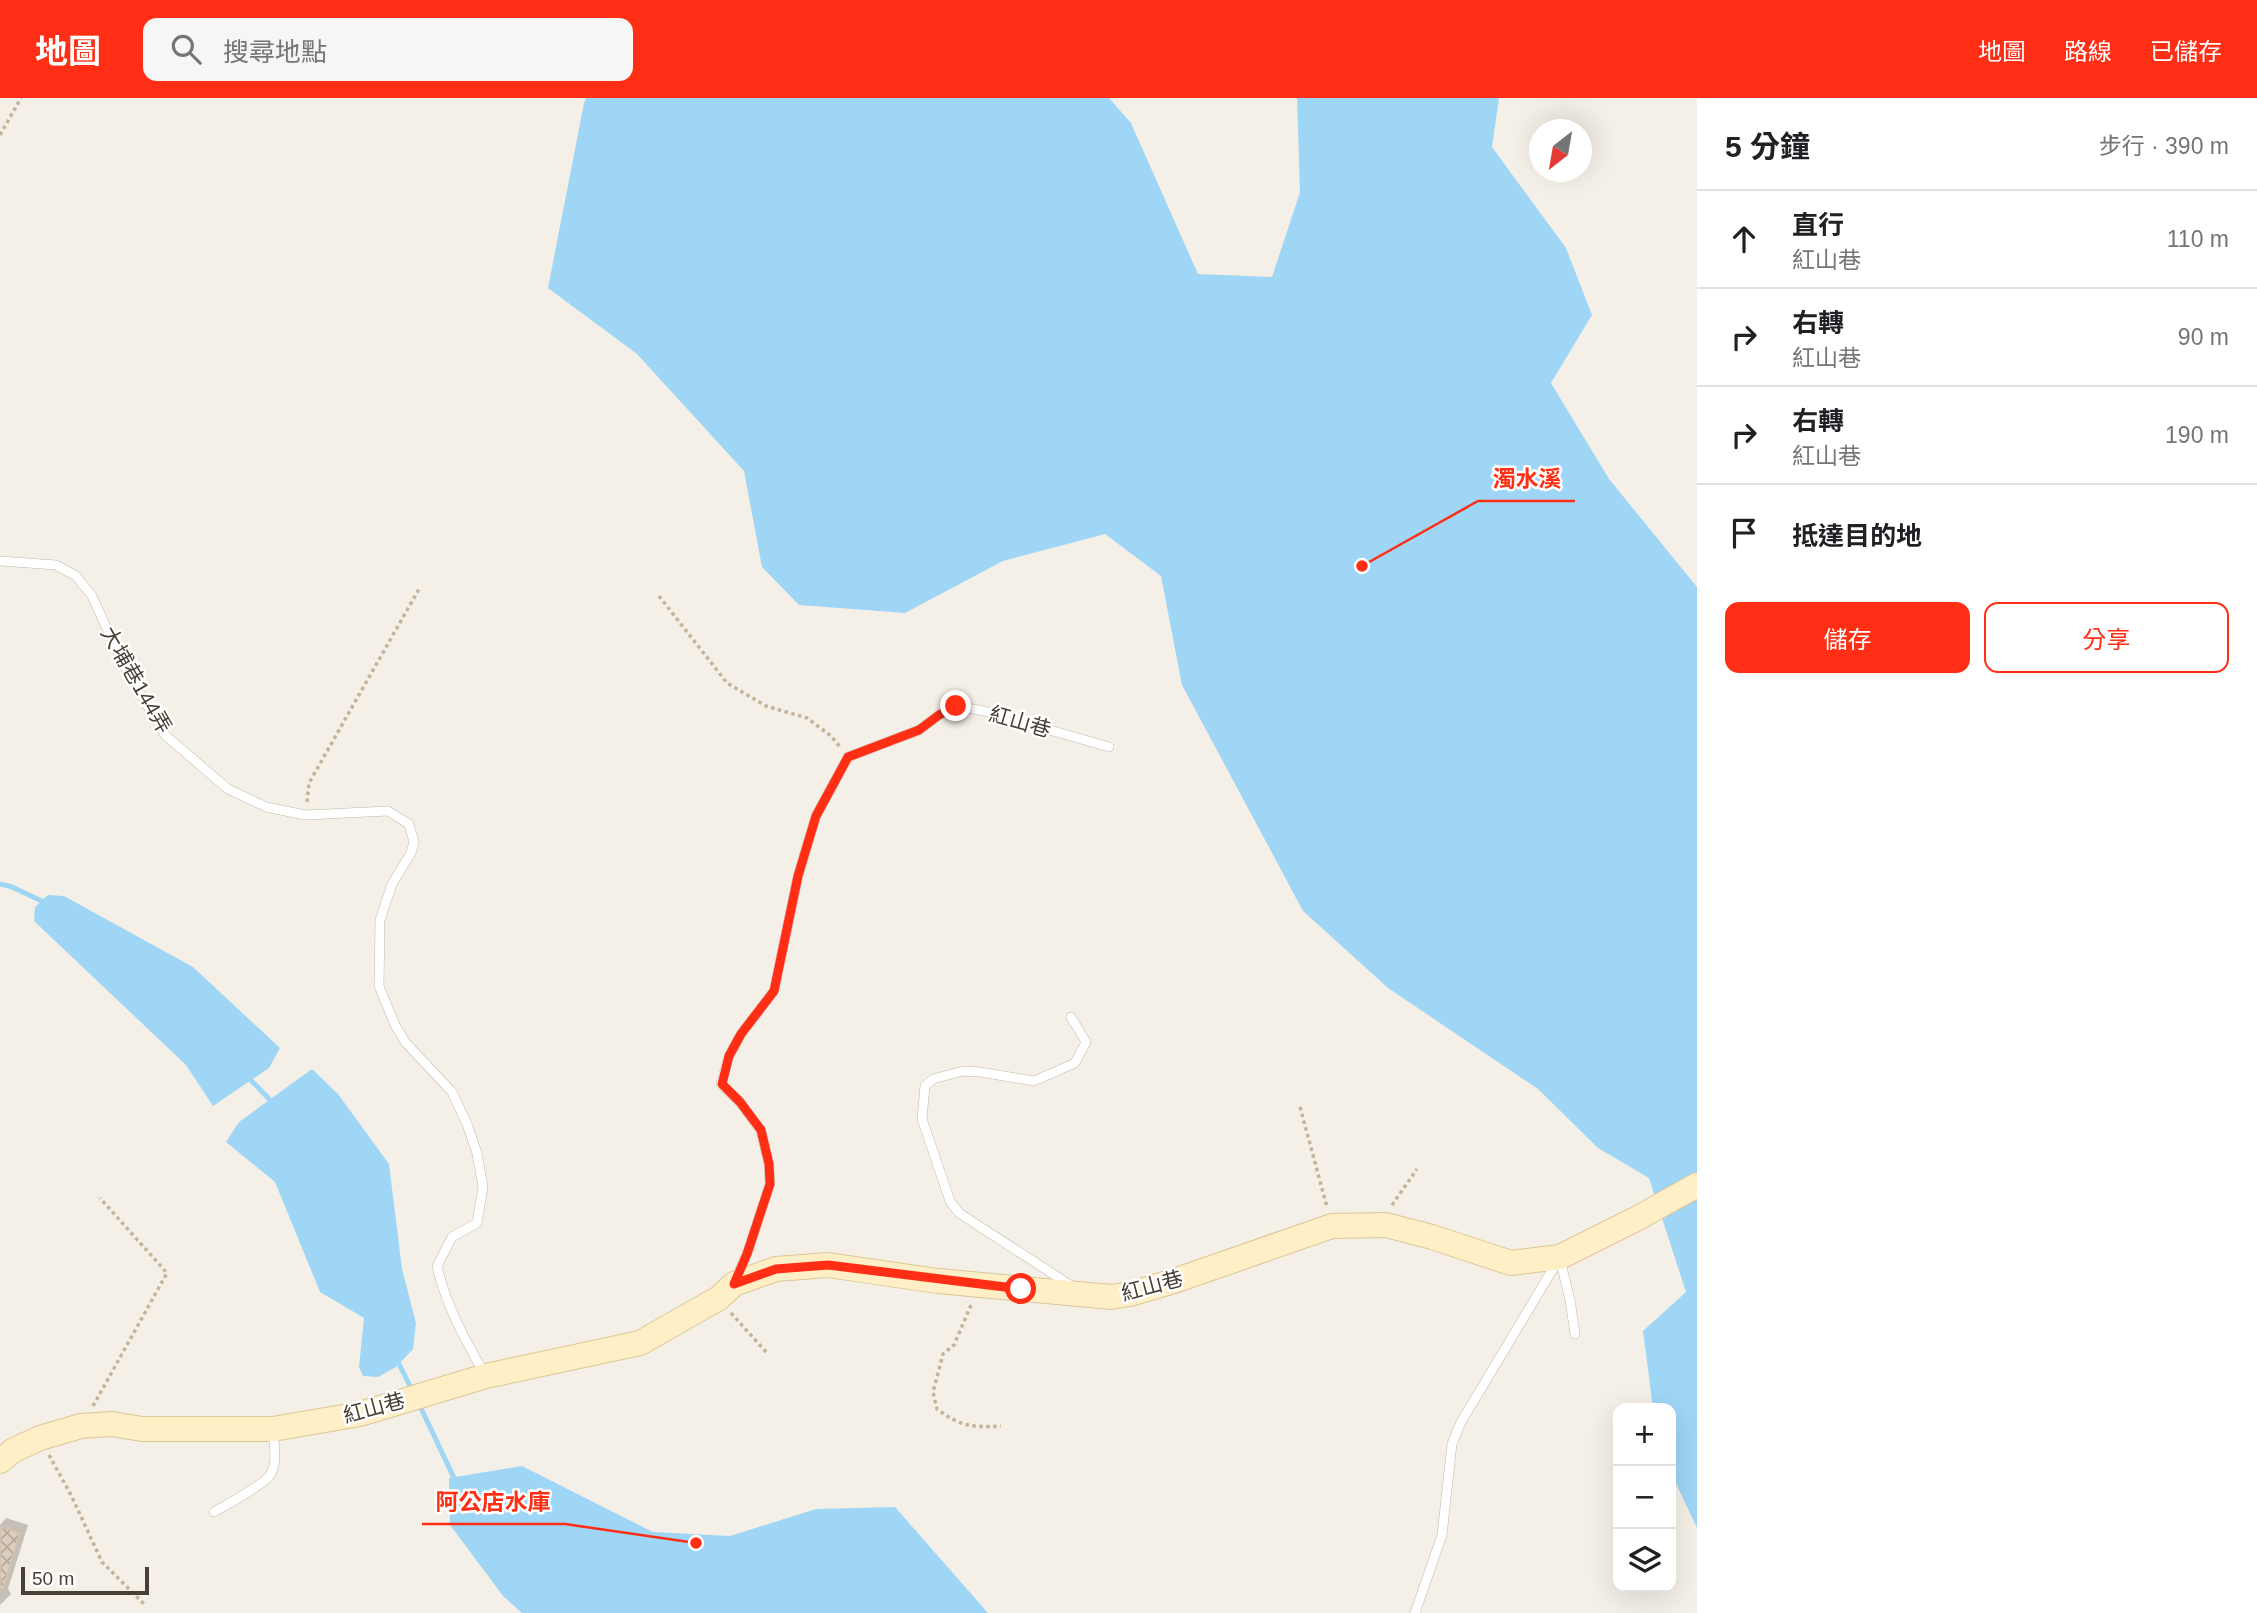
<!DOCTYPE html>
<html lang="zh-TW">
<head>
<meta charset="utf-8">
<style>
  :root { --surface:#fff; --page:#f6f6f6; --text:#202124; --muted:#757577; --line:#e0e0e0; --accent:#ff2e14 }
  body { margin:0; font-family:Helvetica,"Noto Sans TC",sans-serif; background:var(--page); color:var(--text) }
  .controls { position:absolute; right:21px; bottom:21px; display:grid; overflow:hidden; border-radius:14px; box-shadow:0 7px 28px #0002 }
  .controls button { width:63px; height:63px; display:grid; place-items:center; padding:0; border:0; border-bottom:2px solid var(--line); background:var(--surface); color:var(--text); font:35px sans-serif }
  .compass { position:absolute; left:1529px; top:21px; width:63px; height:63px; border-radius:50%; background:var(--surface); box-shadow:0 7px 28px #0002; rotate:211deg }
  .scale { position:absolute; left:21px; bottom:18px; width:128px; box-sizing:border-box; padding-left:7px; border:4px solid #494035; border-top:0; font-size:19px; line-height:24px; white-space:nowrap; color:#494035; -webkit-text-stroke:5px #fff; paint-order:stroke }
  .stop { position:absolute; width:21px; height:21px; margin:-16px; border:5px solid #ff2e14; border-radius:50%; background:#fff }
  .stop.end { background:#ff2e14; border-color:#fff; box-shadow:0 2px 7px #0008 }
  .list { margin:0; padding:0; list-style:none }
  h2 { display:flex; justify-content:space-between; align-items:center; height:91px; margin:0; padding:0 28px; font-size:30px }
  h2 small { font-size:23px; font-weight:400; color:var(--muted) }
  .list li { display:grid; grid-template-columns:46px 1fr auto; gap:21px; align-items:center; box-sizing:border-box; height:98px; padding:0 28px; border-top:2px solid var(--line) }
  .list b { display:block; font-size:26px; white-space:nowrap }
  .list p { margin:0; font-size:23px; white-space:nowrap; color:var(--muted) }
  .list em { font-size:23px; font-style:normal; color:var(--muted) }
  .actions { display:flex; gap:14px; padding:21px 28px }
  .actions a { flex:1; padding:16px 0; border:2px solid var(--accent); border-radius:14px; text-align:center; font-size:24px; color:var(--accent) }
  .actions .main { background:var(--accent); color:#fff }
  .icon { flex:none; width:38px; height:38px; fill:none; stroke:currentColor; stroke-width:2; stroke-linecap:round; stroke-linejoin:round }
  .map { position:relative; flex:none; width:1697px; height:1515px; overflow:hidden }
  header { display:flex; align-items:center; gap:42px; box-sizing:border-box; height:98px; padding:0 35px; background:var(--accent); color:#fff }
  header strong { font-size:33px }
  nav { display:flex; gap:38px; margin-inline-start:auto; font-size:24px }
  .search { width:490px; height:63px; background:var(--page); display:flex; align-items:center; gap:18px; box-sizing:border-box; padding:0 24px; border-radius:14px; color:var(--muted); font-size:26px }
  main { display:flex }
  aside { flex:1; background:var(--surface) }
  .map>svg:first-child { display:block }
  .water { fill:#9fd6f6 }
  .shadow { fill:#0003 }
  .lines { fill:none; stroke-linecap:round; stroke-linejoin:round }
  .stream { stroke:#9fd6f6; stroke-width:5 }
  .building { fill:url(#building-cross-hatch); stroke:#d3c3ae; stroke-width:2 }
  .lane-casing { stroke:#c1b8a9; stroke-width:10 }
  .secondary-casing { stroke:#dcc695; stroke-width:26 }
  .path { stroke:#c4b399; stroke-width:3.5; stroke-dasharray:3.5 3.5; stroke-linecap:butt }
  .lane { stroke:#fff; stroke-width:9 }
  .secondary { stroke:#ffefc7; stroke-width:24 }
  .route { stroke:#ff2e14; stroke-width:9 }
  .labels { text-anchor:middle; stroke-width:5; stroke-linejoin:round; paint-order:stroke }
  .street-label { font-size:21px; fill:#494035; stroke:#fff }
  .leader { fill:none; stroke:#ff2e14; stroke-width:2.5 }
  .callout-dot { fill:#ff2e14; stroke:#fff; stroke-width:2.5 }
  .callout-label { font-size:23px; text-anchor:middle; font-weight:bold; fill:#ff2e14; stroke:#fff; stroke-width:5; stroke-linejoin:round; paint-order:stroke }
</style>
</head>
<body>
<header>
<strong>地圖</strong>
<div class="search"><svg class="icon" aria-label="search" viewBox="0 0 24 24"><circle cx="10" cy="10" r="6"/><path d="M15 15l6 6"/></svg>搜尋地點</div>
<nav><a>地圖</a><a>路線</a><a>已儲存</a></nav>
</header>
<main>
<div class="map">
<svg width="1697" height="1515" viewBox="0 0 1697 1515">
  <defs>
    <pattern id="building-cross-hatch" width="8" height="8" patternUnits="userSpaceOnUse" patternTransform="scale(1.75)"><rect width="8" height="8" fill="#dbcebf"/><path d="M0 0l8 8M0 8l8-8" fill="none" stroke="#b4a99c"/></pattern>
  </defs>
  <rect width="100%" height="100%" fill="#f5f0e7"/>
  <path class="water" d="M586,0H1109L1131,25L1198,176L1272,179L1300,94L1297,0H1499L1492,49L1566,150L1592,217L1551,285L1609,381L1697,489V1430L1671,1375V1310H1653L1643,1233L1686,1194L1649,1080L1598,1050L1538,991L1388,890L1303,813L1182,587L1161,478L1105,436L1003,463L905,515L799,507L762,469L744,373L637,256L548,190L584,5Z
    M48,797L64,798L193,869L280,950L269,970L213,1008L186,967L34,823L35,809Z
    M312,971L338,996L389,1066L402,1171L416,1225L413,1251L396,1269L378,1279L363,1278L359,1269L364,1220L320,1194L275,1084L226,1044L239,1024Z
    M522,1368L653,1434L730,1438L816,1411L895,1409L988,1515H522L503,1498L450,1427L449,1380Z"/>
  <path class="shadow" d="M6,1420L28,1427L8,1491L11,1496L0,1507V1427Z"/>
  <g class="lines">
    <path class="stream" d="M0,786L12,789L48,806
      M246,977L273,1005
      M396,1260L412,1292
      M418,1304L456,1384"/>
  </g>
  <path class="building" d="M0,1429L20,1435L3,1491H0Z"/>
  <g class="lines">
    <defs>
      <path id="lane" d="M0,463L56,467L76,478L92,498L124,568L165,637L228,691L266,709L305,717L388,713L409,726L414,744L411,755L392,786L380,822L379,888L395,927L406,945L452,994L467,1026L477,1055L483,1089L477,1125L452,1139L437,1168C446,1208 465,1241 485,1277
        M1560,1161L1570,1202L1575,1236
        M735,1182L747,1156L770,1086L769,1066L761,1033L740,1004L721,986L729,958L741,936L774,893L798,778L816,718L848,659L919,632L939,617L956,608L984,613L1109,649
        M1070,1187L959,1115L950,1103L922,1021L925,988L933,981L963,973L980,974L1034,983L1075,965L1086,944L1071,919
        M214,1414C226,1407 265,1386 270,1377C278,1365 274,1347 273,1333
        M1415,1515L1442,1437L1452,1346L1461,1324L1557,1164"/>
      <path id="secondary" d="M0,1363L14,1352L40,1340L81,1328L112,1326L142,1331H273L360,1316L486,1278L640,1245L719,1200L734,1186L776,1171L828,1167L938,1183L1111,1199L1130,1196L1174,1183L1332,1128L1386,1127L1432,1139L1511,1165L1560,1159L1636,1121L1697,1087"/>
    </defs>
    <use href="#lane" class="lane-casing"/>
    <use href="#secondary" class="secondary-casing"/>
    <path class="path" d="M0,37L21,0
      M659,498L727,585L766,608L807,620L831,638L840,649
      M307,704L309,685L419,491
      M1300,1009L1327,1109
      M1392,1107L1417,1071
      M971,1207L954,1247L943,1256L933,1294L937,1311C960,1328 972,1330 1001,1328
      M731,1215L767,1255
      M93,1308L167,1175L100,1100
      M49,1357L71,1397L102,1464L145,1507"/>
    <use href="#lane" class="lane"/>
    <use href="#secondary" class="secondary"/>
  </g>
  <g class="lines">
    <path class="route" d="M956,608L939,617L919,632L848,659L816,718L798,778L774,893L741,936L729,958L722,986L740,1004L761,1032L769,1066L770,1086L747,1156L734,1186L776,1171L828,1167L1021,1191"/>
  </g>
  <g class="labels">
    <g class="street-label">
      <text transform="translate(136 582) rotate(60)" y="7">大埔巷144弄</text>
      <text transform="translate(1020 624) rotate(16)" y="7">紅山巷</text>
      <text transform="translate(1152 1188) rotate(-15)" y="7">紅山巷</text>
      <text transform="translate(374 1310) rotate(-15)" y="7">紅山巷</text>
    </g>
  </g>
  <path class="leader" d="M1362 468L1478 403H1575M696 1445L565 1426H422"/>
  <g class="callout-dot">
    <circle cx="1362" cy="468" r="7"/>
    <circle cx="696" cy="1445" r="7"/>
  </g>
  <g class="callout-label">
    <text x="1527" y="389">濁水溪</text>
    <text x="493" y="1412">阿公店水庫</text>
  </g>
</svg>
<div class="controls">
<button>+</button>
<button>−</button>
<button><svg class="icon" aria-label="layers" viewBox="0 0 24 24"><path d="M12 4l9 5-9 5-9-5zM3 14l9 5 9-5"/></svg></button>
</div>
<svg class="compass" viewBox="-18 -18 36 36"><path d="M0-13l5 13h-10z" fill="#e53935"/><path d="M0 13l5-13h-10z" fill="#757577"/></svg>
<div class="scale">50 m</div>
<div class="stop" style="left:1021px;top:1191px"></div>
<div class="stop end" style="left:956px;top:608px"></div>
</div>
<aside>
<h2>5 分鐘<small>步行 · 390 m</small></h2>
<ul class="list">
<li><svg class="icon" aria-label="ahead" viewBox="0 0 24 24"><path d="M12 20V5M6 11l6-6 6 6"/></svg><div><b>直行</b><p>紅山巷</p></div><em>110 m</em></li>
<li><svg class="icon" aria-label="right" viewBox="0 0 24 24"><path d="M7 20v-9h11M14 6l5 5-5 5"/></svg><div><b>右轉</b><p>紅山巷</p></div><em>90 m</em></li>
<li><svg class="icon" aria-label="right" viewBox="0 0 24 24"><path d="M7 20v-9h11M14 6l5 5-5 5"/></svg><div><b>右轉</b><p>紅山巷</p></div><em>190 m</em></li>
<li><svg class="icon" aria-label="arrive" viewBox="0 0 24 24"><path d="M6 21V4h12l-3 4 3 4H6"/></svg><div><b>抵達目的地</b></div></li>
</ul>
<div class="actions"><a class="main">儲存</a><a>分享</a></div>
</aside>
</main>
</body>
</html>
